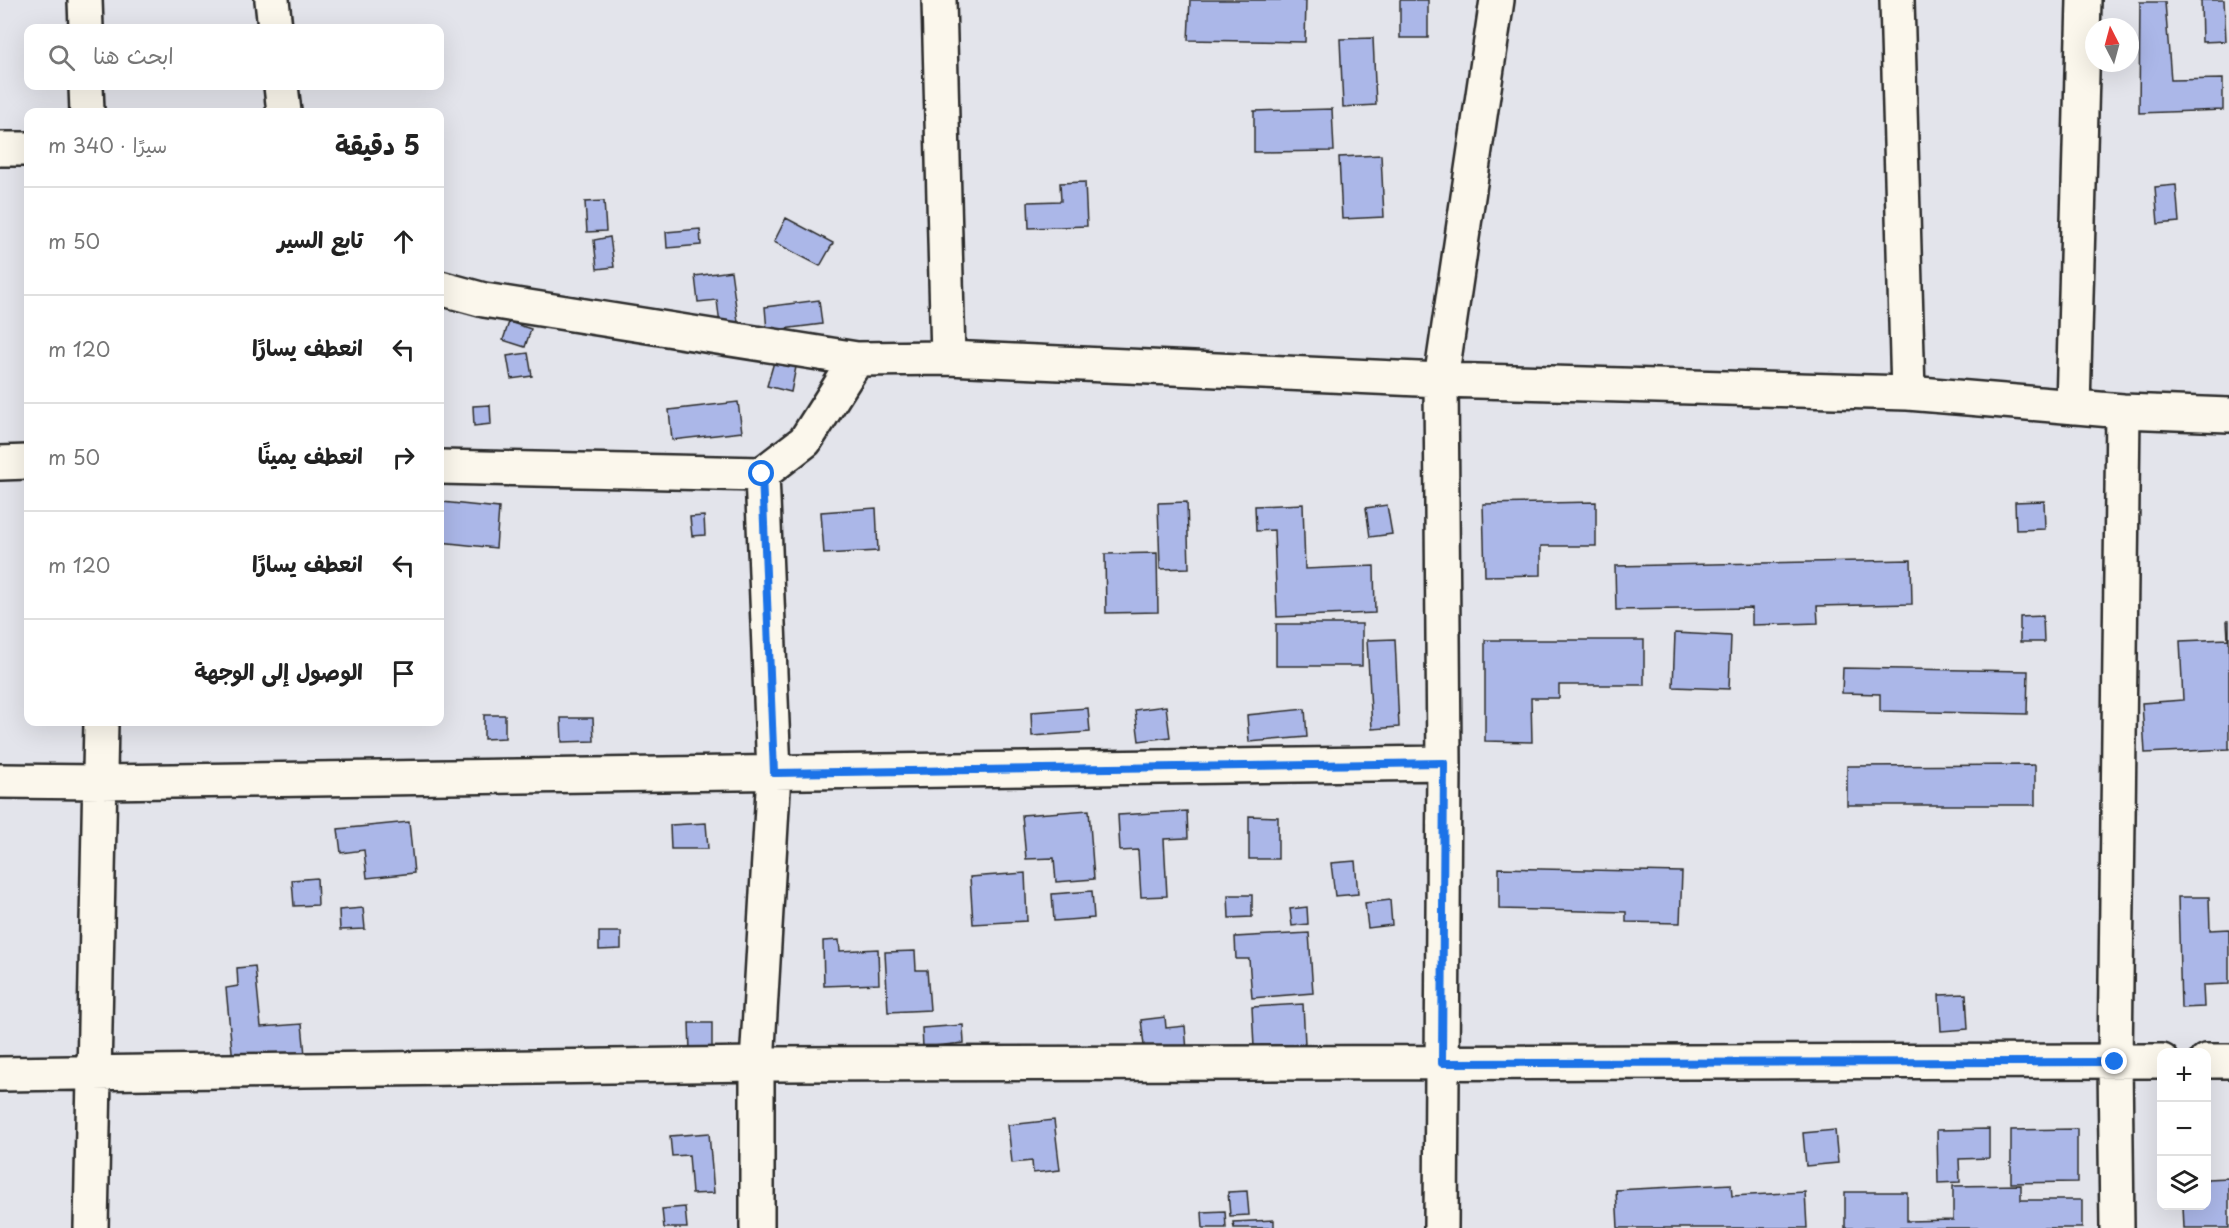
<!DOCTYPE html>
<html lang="ar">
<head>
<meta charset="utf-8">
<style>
  :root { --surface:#fff; --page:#f2f2f2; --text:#222; --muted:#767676; --line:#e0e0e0 }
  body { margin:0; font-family:"Playpen Sans","Playpen Sans Arabic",sans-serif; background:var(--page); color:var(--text); direction:rtl }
  .controls { position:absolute; right:18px; bottom:18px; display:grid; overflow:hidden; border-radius:12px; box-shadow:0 6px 24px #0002 }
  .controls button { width:54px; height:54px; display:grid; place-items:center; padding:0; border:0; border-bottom:2px solid var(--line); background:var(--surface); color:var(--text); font:30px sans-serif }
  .compass { position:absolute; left:2085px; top:18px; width:54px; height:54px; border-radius:50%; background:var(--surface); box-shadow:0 6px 24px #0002; rotate:354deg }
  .stop { position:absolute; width:18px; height:18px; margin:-14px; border:4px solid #1a73e8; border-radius:50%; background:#fff }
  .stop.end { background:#1a73e8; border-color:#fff; box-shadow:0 2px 6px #0008 }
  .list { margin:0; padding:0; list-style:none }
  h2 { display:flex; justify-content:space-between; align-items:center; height:78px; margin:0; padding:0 24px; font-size:26px }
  h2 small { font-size:20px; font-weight:400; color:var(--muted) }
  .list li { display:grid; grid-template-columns:39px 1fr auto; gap:18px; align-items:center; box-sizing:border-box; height:108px; padding:0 24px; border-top:2px solid var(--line) }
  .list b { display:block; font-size:22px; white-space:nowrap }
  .list em { font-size:20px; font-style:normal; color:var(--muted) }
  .icon { flex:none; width:33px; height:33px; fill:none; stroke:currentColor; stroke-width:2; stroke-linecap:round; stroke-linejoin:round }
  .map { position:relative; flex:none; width:2229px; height:1228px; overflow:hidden; direction:ltr }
  .search { position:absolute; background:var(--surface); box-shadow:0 6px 24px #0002; left:24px; top:24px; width:420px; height:66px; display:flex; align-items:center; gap:15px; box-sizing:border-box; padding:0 21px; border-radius:12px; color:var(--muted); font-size:22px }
  .panel { position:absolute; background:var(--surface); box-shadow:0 6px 24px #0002; left:24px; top:108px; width:420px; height:618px; border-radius:12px; direction:rtl }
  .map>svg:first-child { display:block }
  .building { fill:#abb7e8; stroke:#2b2b2b; stroke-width:1.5 }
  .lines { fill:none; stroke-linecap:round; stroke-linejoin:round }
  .street-casing { stroke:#2b2b2b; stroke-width:38 }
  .street { stroke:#fbf7ec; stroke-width:33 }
  .route { stroke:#1a73e8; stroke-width:8 }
</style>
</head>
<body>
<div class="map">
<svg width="2229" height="1228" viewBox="0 0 2229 1228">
  <rect width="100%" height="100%" fill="#e3e4eb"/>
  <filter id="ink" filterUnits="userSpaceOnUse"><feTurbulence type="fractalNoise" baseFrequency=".0167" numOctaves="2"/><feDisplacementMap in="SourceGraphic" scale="12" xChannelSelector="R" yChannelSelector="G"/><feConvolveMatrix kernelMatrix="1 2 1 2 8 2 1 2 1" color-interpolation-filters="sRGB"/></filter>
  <g filter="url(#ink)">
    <path class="building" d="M1190,0H1306L1305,42L1188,40Z
      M1400,0H1428V38H1400Z
      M2201,0H2224L2226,41L2202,42Z
      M2140,2H2165L2171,80L2223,79V110L2139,113Z
      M1373,38L1376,105L1343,107L1340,39Z
      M1332,109L1334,151L1254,152V111Z
      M1381,155L1384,217L1342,219L1339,157Z
      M1085,182L1087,226L1029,228L1028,202L1061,201L1060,183Z
      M2176,185L2179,222L2158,224L2155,187Z
      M604,201L606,231L587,232L585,202Z
      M786,218L833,243L820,266L774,242Z
      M700,229L701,245L667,248L666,232Z
      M610,237L614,267L597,269L594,240Z
      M731,271L738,322L720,325L717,300L698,302L695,276Z
      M819,300L822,324L767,331L765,307Z
      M509,322L531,329L525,347L503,340Z
      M528,353L532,376L511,379L507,356Z
      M774,362L796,367L791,392L767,386Z
      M738,402L742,432L672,440L669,410Z
      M490,405L491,424L474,426L473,406Z
      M2044,501L2045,529L2016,530L2015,502Z
      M442,502L499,508L496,548L440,542Z
      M1187,502L1189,568L1160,569L1158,503Z
      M1596,502V546H1541V575L1485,576L1483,504Z
      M1303,504L1305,569L1374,566L1375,613L1277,617L1274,530L1256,531L1255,506Z
      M1387,505L1392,534L1370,537L1366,508Z
      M876,508L878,551L824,554L821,512Z
      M704,516L705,535L692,536L690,517Z
      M1157,553L1158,612L1106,613L1105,554Z
      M1911,560L1912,604L1817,606L1818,623L1752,625V608L1616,610L1615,566Z
      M2043,616L2044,642H2020V617Z
      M2227,621H2229V749L2145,753L2142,703L2183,700L2180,641L2228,639Z
      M1276,624H1362V666H1276Z
      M1675,633L1731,636L1729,689L1673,687Z
      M1395,639L1399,727L1372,729L1367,640Z
      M1485,640H1644V685H1559V698H1531L1532,742L1485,741Z
      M1843,668L2028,671L2027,714L1880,711V694L1842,693Z
      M1166,706L1170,737L1139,741L1135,710Z
      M1088,708L1090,732L1032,736L1031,712Z
      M1305,709L1307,737L1249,742L1247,715Z
      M484,715H505V738L484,739Z
      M561,718H593L594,741L562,742Z
      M2035,765V805H1847V766Z
      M1089,810L1094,879L1056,882L1054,858L1026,859L1022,815Z
      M1187,811L1188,838L1164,839L1167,896L1141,897L1138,850L1120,851L1118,815Z
      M1249,816L1278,817V859H1249Z
      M409,822L414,873L367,878L364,850L341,853L338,829Z
      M706,823L708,849H671L670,825Z
      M1355,861L1358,894L1335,896L1331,863Z
      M1499,868L1682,872L1680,923L1626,922V912L1499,909Z
      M1025,873L1027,921L973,924L970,877Z
      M317,878L318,905L294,906L292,880Z
      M1092,891L1094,918L1054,921L1052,894Z
      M1228,895H1252V917L1229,918Z
      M2178,897H2209L2210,930L2229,929V984L2203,985L2204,1007L2181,1008Z
      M1390,900L1392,925L1368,928L1365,903Z
      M1307,907L1308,924L1292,926L1290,909Z
      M363,908L365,929L340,930L339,910Z
      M599,932H621V949L599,950Z
      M1309,933L1313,993L1252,998L1249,959H1236L1235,937Z
      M839,940L840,951L878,949L879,984L824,986L823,941Z
      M915,951L916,970H927L930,1010L888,1012L885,952Z
      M255,966L261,1027L302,1024L305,1055L233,1062L226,988L238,986L237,968Z
      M1966,994L1968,1029L1941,1031L1939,995Z
      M1303,1004L1305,1044L1254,1047L1252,1007Z
      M1165,1017L1166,1028L1185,1026L1187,1051L1145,1054L1141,1020Z
      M689,1023H712V1050H690Z
      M963,1025L964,1043L923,1047L922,1028Z
      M1054,1120L1060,1170L1033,1173L1032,1161L1012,1163L1008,1125Z
      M1989,1129V1158L1959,1159L1960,1182L1938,1183L1937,1130Z
      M2077,1129V1182L2011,1183V1130Z
      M1835,1130L1838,1163L1806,1166L1803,1133Z
      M709,1133L714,1193L692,1194L689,1155L672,1156L670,1136Z
      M2229,1178V1228H2184L2183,1206H2206L2207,1179Z
      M1731,1184L1732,1196L1805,1192L1807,1228H1618L1616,1190Z
      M2021,1185V1200H2082V1228H1845V1192H1907V1221L1953,1220V1186Z
      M1247,1191L1249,1215L1230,1216L1228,1192Z
      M685,1207L687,1228H664L662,1209Z
      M1225,1211L1226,1228H1203L1202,1212Z
      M1274,1220V1228H1234L1233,1222Z"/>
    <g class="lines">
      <defs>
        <path id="street" d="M85,0L86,28
          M272,0L275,28
          M939,0L948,358
          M1897,0L1908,393
          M86,86L87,112
          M281,86L284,112
          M0,149H28
          M440,288L484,300L857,359L948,358L1441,380L1908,393L2123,411L2229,415
          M2073,407L2084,0
          M0,463L28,462
          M440,467L762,474
          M0,781L101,782L1444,763
          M2206,1061H2229
          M0,1074L757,1064L2162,1061
          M91,1228L101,722
          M757,1228V1064L774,773L762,474L805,441L857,359
          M1441,1228L1444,763L1441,380L1497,0
          M2117,1228L2115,1062L2123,411"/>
      </defs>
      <use href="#street" class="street-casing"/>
      <use href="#street" class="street"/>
    </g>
  </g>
  <g class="lines" filter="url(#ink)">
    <path class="route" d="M762,474L774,773L1444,763L1442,1063L2115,1062"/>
  </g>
</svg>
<div class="controls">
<button>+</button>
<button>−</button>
<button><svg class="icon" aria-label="layers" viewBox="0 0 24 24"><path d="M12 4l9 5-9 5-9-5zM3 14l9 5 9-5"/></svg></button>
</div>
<svg class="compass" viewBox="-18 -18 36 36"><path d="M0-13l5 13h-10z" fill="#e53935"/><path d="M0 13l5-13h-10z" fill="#767676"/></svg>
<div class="stop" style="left:762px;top:474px"></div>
<div class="stop end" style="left:2115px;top:1062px"></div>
<div class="search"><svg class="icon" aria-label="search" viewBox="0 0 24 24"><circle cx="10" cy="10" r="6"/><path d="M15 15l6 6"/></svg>ابحث هنا</div>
<section class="panel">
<h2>5 دقيقة<small>سيرًا · 340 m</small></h2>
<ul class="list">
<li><svg class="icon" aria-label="ahead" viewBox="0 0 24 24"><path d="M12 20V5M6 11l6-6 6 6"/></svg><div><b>تابع السير</b></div><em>50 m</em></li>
<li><svg class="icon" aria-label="left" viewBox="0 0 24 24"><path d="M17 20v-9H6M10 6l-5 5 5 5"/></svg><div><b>انعطف يسارًا</b></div><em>120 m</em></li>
<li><svg class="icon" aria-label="right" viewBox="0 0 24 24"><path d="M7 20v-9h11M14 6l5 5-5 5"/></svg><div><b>انعطف يمينًا</b></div><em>50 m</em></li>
<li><svg class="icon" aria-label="left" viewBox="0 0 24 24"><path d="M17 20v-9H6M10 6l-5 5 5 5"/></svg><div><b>انعطف يسارًا</b></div><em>120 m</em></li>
<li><svg class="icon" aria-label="arrive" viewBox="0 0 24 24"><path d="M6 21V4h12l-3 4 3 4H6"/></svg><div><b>الوصول إلى الوجهة</b></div></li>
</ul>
</section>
</div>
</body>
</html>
